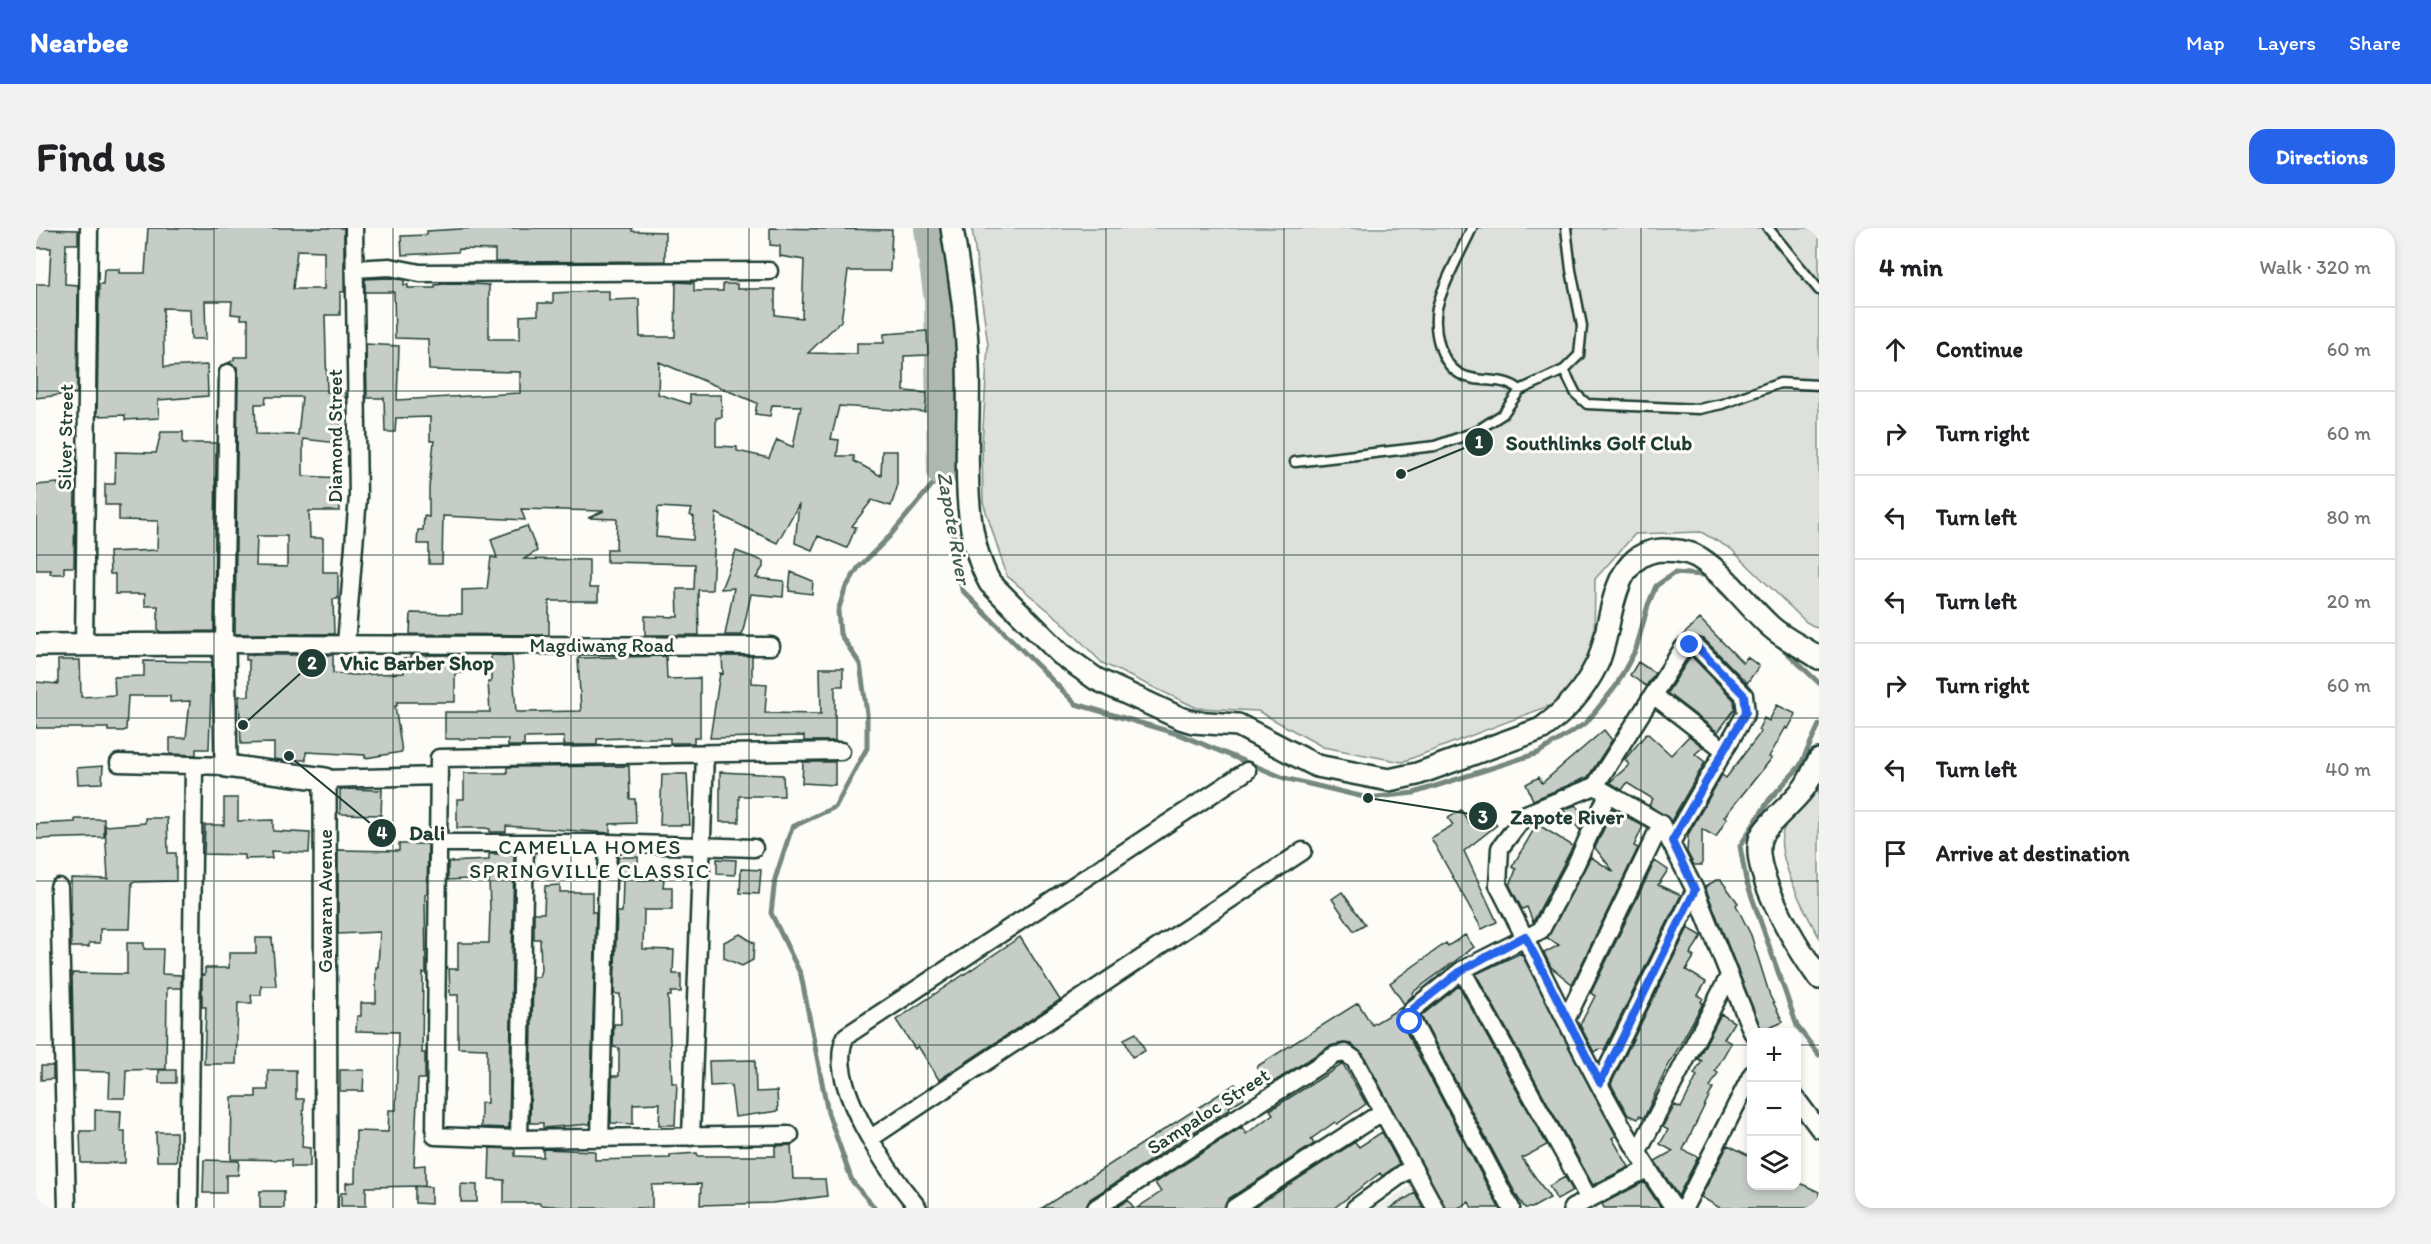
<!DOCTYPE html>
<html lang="en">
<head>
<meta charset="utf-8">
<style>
  :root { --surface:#fff; --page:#f2f2f2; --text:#202124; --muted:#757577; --line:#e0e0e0; --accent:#2563eb }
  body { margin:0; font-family:Itim,sans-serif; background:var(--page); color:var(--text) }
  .controls { position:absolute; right:18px; bottom:18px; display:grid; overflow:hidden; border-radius:12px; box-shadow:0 3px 9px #0003 }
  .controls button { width:54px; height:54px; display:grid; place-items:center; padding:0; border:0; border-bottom:2px solid var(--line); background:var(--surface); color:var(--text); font:30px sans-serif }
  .stop { position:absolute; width:18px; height:18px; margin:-14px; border:4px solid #2563eb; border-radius:50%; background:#fff }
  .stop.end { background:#2563eb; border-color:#fff; box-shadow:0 2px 6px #0008 }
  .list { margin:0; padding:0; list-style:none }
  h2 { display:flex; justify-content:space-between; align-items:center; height:78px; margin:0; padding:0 24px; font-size:26px }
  h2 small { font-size:20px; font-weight:400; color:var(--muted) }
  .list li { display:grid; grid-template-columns:39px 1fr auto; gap:18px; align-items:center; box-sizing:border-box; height:84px; padding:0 24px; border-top:2px solid var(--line) }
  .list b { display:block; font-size:22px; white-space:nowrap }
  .list em { font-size:20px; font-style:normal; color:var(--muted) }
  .icon { flex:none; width:33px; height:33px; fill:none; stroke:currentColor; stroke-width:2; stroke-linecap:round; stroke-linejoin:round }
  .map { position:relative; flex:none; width:1783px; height:980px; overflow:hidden; border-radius:18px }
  header { display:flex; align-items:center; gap:36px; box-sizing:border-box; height:84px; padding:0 30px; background:var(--accent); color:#fff }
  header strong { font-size:28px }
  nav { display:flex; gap:33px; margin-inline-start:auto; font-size:21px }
  .intro { display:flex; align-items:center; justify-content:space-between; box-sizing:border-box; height:144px; padding:0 36px }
  h1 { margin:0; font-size:42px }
  .button { padding:15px 27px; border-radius:18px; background:var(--accent); color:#fff; font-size:21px; font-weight:700 }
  main { display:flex; gap:36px; padding:0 36px }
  aside { flex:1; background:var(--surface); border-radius:18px; box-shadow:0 3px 9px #0003 }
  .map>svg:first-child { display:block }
  .built { fill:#eceee9 }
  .green { fill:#dde0db; stroke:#7e8e88; stroke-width:1.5 }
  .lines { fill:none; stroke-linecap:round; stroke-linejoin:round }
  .stream { stroke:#75877f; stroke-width:5 }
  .river { stroke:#aeb8b1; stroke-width:32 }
  .building { fill:#c6cdc7; stroke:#1f3d34; stroke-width:1.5; fill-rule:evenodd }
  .service-casing { stroke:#1f3d34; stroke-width:13 }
  .minor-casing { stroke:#1f3d34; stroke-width:21 }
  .tertiary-casing { stroke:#1f3d34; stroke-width:26 }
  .service { stroke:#fdfcf7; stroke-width:8 }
  .minor { stroke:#fdfcf7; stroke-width:16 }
  .tertiary { stroke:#fdfcf7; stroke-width:21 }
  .route { stroke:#2563eb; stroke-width:8 }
  .grid { fill:none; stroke:#1f3d34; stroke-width:1.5; stroke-opacity:0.55 }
  .labels { text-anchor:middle; stroke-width:6; stroke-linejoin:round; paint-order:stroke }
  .street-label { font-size:20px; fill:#1f3d34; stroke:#fdfcf7 }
  .water-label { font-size:21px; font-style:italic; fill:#435c53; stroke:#fdfcf7 }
  .neighbourhood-label { font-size:21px; letter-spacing:1.5px; fill:#1f3d34; stroke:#fdfcf7 }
  .leader { fill:none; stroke:#1f3d34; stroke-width:2 }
  .callout-dot { fill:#1f3d34; stroke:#fdfcf7; stroke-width:2 }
  .mark-label { font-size:18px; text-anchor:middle; font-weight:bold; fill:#fff }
  .callout-label { font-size:21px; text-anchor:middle; font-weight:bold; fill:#1f3d34; stroke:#fdfcf7; stroke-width:6; stroke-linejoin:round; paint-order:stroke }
</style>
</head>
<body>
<header>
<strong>Nearbee</strong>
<nav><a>Map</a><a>Layers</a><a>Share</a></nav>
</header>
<div class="intro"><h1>Find us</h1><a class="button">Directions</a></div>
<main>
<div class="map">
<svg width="1783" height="980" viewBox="0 0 1783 980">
  <rect width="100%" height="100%" fill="#fdfcf7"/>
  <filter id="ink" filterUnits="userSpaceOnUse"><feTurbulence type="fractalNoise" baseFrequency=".0167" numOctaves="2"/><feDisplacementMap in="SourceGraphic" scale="12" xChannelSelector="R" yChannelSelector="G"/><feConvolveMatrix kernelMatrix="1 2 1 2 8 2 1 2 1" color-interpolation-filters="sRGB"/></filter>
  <g filter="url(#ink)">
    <path class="built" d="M1378,956L1392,980H1339Z"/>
    <path class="green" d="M936,0H1783V401L1770,394L1695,321L1665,304L1599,306L1559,351L1558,417L1526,473L1366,534L1287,519L1222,483L1161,480L1066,435L1025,393L971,348L947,274L946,217L952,117Z
      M1783,560V709C1771,688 1738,626 1747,603C1751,591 1774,571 1783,560Z"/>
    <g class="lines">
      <path class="stream" d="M907,244L926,362L1040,476L1145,507L1248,550L1332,570L1378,565L1502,525L1550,495L1580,458L1600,421L1612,377L1620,358L1638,345L1668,347L1695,372
        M1743,417L1783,455
        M1783,497L1764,538L1733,572L1704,618L1710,652L1761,798L1783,827
        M839,980L816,953L792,885L765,747L735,685L739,651L756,599L799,579L831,520V486L824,436L804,406L802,383L809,361L822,340L853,309L906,245"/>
      <path class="river" d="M894,0L904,72L907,244"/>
    </g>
    <path class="building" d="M112,0H308V64H304V87H289L291,164L310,165L302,215L267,211V248L304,250V283H273L274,310H287V344H302V371H297L298,406H199L202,145L201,139L192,135L198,132V129H212V91H205V87L195,86L196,73H169L170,111H155L154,81L127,80L128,139L171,137L172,168L122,172L123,190L89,192V187L61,188L63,56H67L68,41H83V45H109ZM261,22L288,23V61H257ZM230,169H266L262,207L220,206L219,176H229ZM221,308H251V339L220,338Z
      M439,0H596V3L629,4V33L459,34V22L423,21L422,24L366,27L365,8L391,7V3Z
      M734,0L856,2L854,43H812L805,93L772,125L821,126V115H848V106L891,103L892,127L868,128V163L891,165L889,184L803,178L795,211L803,212L801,228H818V233L845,248L846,223H861V260L855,278L836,272L816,298L820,299L811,320L782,308L776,322L759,315L763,276L741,315L680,285L676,362H662L663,407H609V388L642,389L641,361H658L659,336L571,334V321H580L581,291L552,290L568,283L485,281L489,292L407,288L406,336H393V316H381L382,302H387L388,288L393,289V260L398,213H394V189L360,190L359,204H349L348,170H331L330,116L363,118L361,172L484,165V144L393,142L392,111L359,110L358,64H329V51L353,50L368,52V57H372V60H399V57L417,55L453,57V111H484V88L502,87V75H517V65L558,63H573V72L603,71L604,109H639L640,54L658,55V63H687V56H701V61H739V87L766,90L768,32L744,28V18L734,17ZM623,134L721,175L719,186L734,188L736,177L765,178L757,219L741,212L733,230L701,223V219L680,218V190L686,189L685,167H654V176L622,166ZM622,279L656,281L654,287L658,289L657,312L620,309Z
      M0,1L42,2V16H30L29,56L42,57L41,165L0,170V56H13L15,20H0Z
      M125,204H147V215H180L178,403L122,404V378H109V366H79V346H74L73,324L121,322L122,293L83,292V277H69V256H79L80,224L120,225Z
      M22,255V258H39L38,339H28V346H14L15,342H0V257Z
      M491,298L501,323L488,331L553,332V360H562V373H513V407L374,406L375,385L426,386V362L451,361L455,329L461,330L455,311Z
      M700,323L727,333V339L720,350L748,353L747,369L715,366L706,407H689L698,360L685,361Z
      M755,344L777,353L776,366L753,363Z
      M1664,391L1707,435L1711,429L1723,438L1711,455L1668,411L1648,406Z
      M210,427H297V445L318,447L368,445L367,431H374V427H428V445H419V474H361V478H359L366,524L329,530V527L270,524V532H246L238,531V515L205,516L203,468H213V432H210Z
      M455,427L476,428L480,484H488L545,483L542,430L630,428L631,451L664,450V510H658V515H634V510H590L561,511V517H528V509L488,510V518H472V511H409V484H454L452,454H455Z
      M686,428H716V455L731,456L729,485L785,486L784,440H807V458H799V513H768V508L674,510L684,445L687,446Z
      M1655,428L1698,472L1699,481L1682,504L1631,465Z
      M22,432H44L45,469L79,467L78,449L108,448V433L176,434L173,521H160V527L134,526V510H150L154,473L134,474V468H92L90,502L87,503H72V500H0V454L22,456Z
      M1602,434L1619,445L1610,458L1594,447Z
      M1741,477L1760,486L1752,501L1750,499L1733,529L1736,530L1688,589L1691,590L1680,609L1666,601V637H1658L1651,624L1652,607L1686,547L1690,550L1725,504L1722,502L1728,490L1733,493Z
      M1568,502L1576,512L1552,549L1497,572L1490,556L1503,549L1506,555Z
      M1611,505L1635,527L1653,508L1667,519L1659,526L1669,534L1635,593L1613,577L1617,571L1591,555L1586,562L1574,554L1593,537L1589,531Z
      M767,534H799V557L766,555Z
      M67,538L66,555L42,556L41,540Z
      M593,538L594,571H599L600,595L574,596V605L470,598V604H454V601L449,600H421V571H428V545H471V539Z
      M684,544L747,547L748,568H703V594H684Z
      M626,546H651L654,597H624Z
      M304,561L346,562L345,587L304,586Z
      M188,570H202V593L237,592V603L274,605L273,625L235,623L236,630L209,631V627L168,626L169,597H188Z
      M1540,577L1550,589L1544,602L1527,582Z
      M1577,581L1607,598L1598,618L1602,620L1536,756L1515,739L1508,725L1523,717L1511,710L1555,629L1578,644L1559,620Z
      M1425,582L1433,595L1451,582L1461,597L1428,623L1461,694L1446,701L1395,610L1417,597L1412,590Z
      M109,590H131L132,625H140V653L96,654L94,701H64V715H53V719H35V650L72,651L69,598L109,595Z
      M39,591H68V609L0,611V596L39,594Z
      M1501,596L1537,618L1497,694L1491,679L1486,681L1474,658L1480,641L1476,639Z
      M363,616H392L391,666H389L390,745H387L386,825H389V851H382L378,938L389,937V958L330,959V978H305V965H310V955L319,954L320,903L352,904L353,882H360L362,804L320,803L321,788H325V775H340V739H342L344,704L302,706V622L363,623Z
      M453,626H478L473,900L445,899V875H451V821L422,820V767H414L413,741H422V715H453L454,683L453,650L412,652V634L453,632Z
      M582,629H602L603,652L628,651L627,659H636V682H608L607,721L638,722L637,746H645V764H635V768H632L636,855H641L639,897H623L624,875L597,876V896L575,895L576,848H583V820L577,819L578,796H585L584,766H578L581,684H586L587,652H582Z
      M681,631L700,632L699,647L681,646Z
      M1619,633L1632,642L1622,657L1645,667L1568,822L1564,821L1558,824L1544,797L1559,768L1555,765Z
      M705,641L725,642L723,666L704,665Z
      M1680,652H1685L1702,675L1700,677L1715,707L1734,768L1747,794L1726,803L1669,659Z
      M524,657V664H556V684H560L554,896L507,900V895H494L497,749H503L505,742L504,711H498V685H508L509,658Z
      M1306,664L1329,696L1318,703L1296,671Z
      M1652,700L1666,708L1654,726L1658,729L1650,742L1670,754L1662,767L1667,770L1665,774L1667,775L1629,844L1608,890L1603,888L1602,891L1592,887L1575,856Z
      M704,706L718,715L717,732L706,738L688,730V714Z
      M1429,707L1438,719L1376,765L1377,767L1368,776L1354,755L1410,715L1412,718Z
      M984,709L1024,772L903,852L882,818L879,821L860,792Z
      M220,710H236L240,758H225V767H215L216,775H202L200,836H168L170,779H166V747H169V740H193V725H220Z
      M91,715H108V721H127L126,746L145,747V760H131L130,841L90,842L89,870H73L74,844L38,843L36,745L91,746Z
      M1485,725L1580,908L1576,910L1593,939L1557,957L1440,746Z
      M1423,758L1511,917L1486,930L1514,970L1496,980H1489L1482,970L1385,788Z
      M1322,775L1336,797L1366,779L1364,792L1463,980H1436L1433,974L1422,980H1409L1327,826L1315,816L1307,815L1294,818L1233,857L1220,839Z
      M1685,786L1698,794L1688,811L1695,815L1679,843L1682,845L1674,859L1677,860L1647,922L1662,929L1642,968L1619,933L1637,923L1624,916L1632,902L1627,899L1639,877L1645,880L1661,848L1658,846L1666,833L1662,831Z
      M1100,805L1109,823L1096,829L1088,811Z
      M719,832L720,864L741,863L742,883L699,889L695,857L674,858L673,833Z
      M1307,836L1330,876L1301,896L1299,894L1275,911L1278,916L1192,971L1188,980H1101L1125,964L1119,955L1206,899L1210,906L1237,886L1234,882Z
      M5,838H17V851L5,852Z
      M123,842H140V855H123Z
      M232,842H260V871H268L266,919L274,920V939H255V932L195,931L196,869H220V862H232Z
      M304,842H328L327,863H304Z
      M1199,856L1208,870L1193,879L1194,881L1054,971L1050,980H1006Z
      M59,882L85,883L84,903H89V935H45L44,903H59Z
      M120,904H140L141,933H121Z
      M1346,904L1363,936L1346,948L1344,945L1298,980H1217L1319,914L1323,919Z
      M755,917L757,951H789L791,968L736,975L664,977L665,956L616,957V980H539L504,977V975H468V952L453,951L454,920L479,921V928L507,929V921L559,923V932L634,930V927L661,925L662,928H739V918Z
      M1692,917L1716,929V957H1761L1762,954L1783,964V980H1684L1665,969Z
      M168,932L203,933L202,947H190V965H167Z
      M1529,949L1537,963L1521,972L1513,958Z
      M1608,954L1625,980H1568L1566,976Z
      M425,956L441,957V974H425Z
      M379,958L395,959V976L379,975Z
      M224,963H248V980H224Z
      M1379,965L1387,980H1354Z
      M1092,972L1098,980H1079Z"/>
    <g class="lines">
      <defs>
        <path id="service" d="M1436,0C1425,24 1407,55 1401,80C1397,102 1404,135 1424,146C1444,157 1466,147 1484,162
          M1732,0L1783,62
          M1528,142L1543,127L1546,98L1535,42L1530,0
          M1259,234L1399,218L1439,204L1467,186L1484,162L1528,142L1540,166L1551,176L1663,181L1686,176L1744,155L1783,157"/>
        <path id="minor" d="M318,41L354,39L384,45L733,43
          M192,145L188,416L735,418
          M310,416L322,269L318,0
          M48,418L53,0
          M1617,467L1688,522
          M83,535L190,538
          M289,551L403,548
          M1559,558L1647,420L1654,417L1661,419L1708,467L1710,485L1636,613
          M403,615H572L718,620
          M23,659L31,980
          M1426,742L1553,971
          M1531,790L1625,596
          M1564,855L1659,662
          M1760,870L1783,901
          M754,907L483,911L399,908L403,530L805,523
          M655,909L669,526
          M564,910L572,615
          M835,910L1267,623
          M483,911L489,615
          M1603,922L1693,748
          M153,980L158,537
          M882,980C854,946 787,852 810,808L1211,543
          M1060,980L1299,827L1309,825L1318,831L1399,980
          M1198,980L1346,884
          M1319,980L1376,939
          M1475,980L1373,787L1377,781L1426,742L1505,702L1540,636L1572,566
          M1536,980L1611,941
          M1638,980C1568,880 1518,765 1462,657L1464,620L1490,586L1559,558L1625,596L1659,662L1716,804
          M1648,980L1716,846"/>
        <path id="tertiary" d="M916,0C923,46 931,91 932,137C935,204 920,295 954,355L1025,426L1060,451L1144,490L1157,494L1202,497L1281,538L1353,552L1381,546L1505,501C1530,483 1547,464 1561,436C1578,401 1571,325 1626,322C1639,322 1654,323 1665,331C1691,348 1711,377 1734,398C1748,411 1767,419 1783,430
          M0,417L188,416L190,538L289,551L290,980
          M1783,532C1778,541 1774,552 1768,560C1756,576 1739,588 1727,605C1707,635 1764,723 1783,750"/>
      </defs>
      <use href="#service" class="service-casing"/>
      <use href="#minor" class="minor-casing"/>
      <use href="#tertiary" class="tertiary-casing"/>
      <use href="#service" class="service"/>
      <use href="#minor" class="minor"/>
      <use href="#tertiary" class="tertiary"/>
    </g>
  </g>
  <g class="lines" filter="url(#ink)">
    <path class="route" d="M1374,794L1373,788L1377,781L1426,742L1489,708L1564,855L1659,662L1636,613L1710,484L1708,467L1661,419L1654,417"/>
  </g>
  <path class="grid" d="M178,0V980M357,0V980M535,0V980M713,0V980M892,0V980M1070,0V980M1248,0V980M1426,0V980M1605,0V980M0,163H1783M0,327H1783M0,490H1783M0,653H1783M0,817H1716M1760,817H1783"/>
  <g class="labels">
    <g class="street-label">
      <text transform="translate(299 208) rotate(-90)" y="7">Diamond Street</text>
      <text transform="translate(29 209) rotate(-89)" y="7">Silver Street</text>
      <text x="566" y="424">Magdiwang Road</text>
      <text transform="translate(289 673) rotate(-90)" y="7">Gawaran Avenue</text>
      <text transform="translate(1172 883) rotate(-33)" y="7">Sampaloc Street</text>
    </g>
    <g class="water-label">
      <text transform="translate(918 300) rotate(80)" y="7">Zapote River</text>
    </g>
    <g class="neighbourhood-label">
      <text x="554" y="626">CAMELLA HOMES<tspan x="554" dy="24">SPRINGVILLE CLASSIC</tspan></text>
    </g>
  </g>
  <path class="leader" d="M1365 246L1443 214M207 497L276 435M1332 570L1447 588M253 528L346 605"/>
  <g class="callout-dot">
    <circle cx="1365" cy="246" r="6"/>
    <circle cx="207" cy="497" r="6"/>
    <circle cx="1332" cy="570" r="6"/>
    <circle cx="253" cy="528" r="6"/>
    <circle cx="1443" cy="214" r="15"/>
    <circle cx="276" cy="435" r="15"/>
    <circle cx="1447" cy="588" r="15"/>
    <circle cx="346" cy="605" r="15"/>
  </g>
  <g class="mark-label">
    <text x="1443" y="220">1</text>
    <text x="276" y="441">2</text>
    <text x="1447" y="595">3</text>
    <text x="346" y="611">4</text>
  </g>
  <g class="callout-label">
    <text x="1563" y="222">Southlinks Golf Club</text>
    <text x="381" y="442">Vhic Barber Shop</text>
    <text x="1531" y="596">Zapote River</text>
    <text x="391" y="612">Dali</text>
  </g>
</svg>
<div class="controls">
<button>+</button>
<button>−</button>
<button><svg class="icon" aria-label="layers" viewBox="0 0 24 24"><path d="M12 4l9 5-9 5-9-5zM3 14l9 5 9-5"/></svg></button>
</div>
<div class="stop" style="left:1374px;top:794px"></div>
<div class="stop end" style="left:1654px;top:417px"></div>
</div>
<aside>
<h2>4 min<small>Walk · 320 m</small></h2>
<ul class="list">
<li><svg class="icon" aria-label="ahead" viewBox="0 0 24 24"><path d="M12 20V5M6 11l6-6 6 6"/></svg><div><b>Continue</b></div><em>60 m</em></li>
<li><svg class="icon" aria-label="right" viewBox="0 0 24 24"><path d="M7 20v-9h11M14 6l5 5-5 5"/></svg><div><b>Turn right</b></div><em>60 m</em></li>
<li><svg class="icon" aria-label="left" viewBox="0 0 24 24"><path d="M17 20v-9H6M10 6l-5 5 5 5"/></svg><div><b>Turn left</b></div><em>80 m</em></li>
<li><svg class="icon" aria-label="left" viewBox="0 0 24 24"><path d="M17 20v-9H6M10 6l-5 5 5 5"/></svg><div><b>Turn left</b></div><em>20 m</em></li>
<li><svg class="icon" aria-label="right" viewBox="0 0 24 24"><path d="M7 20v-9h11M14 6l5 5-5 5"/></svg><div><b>Turn right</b></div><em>60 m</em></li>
<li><svg class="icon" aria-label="left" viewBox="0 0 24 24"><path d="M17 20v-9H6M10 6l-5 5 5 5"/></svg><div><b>Turn left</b></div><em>40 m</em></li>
<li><svg class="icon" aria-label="arrive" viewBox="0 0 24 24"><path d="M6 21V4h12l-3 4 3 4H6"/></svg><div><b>Arrive at destination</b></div></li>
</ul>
</aside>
</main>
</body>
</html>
